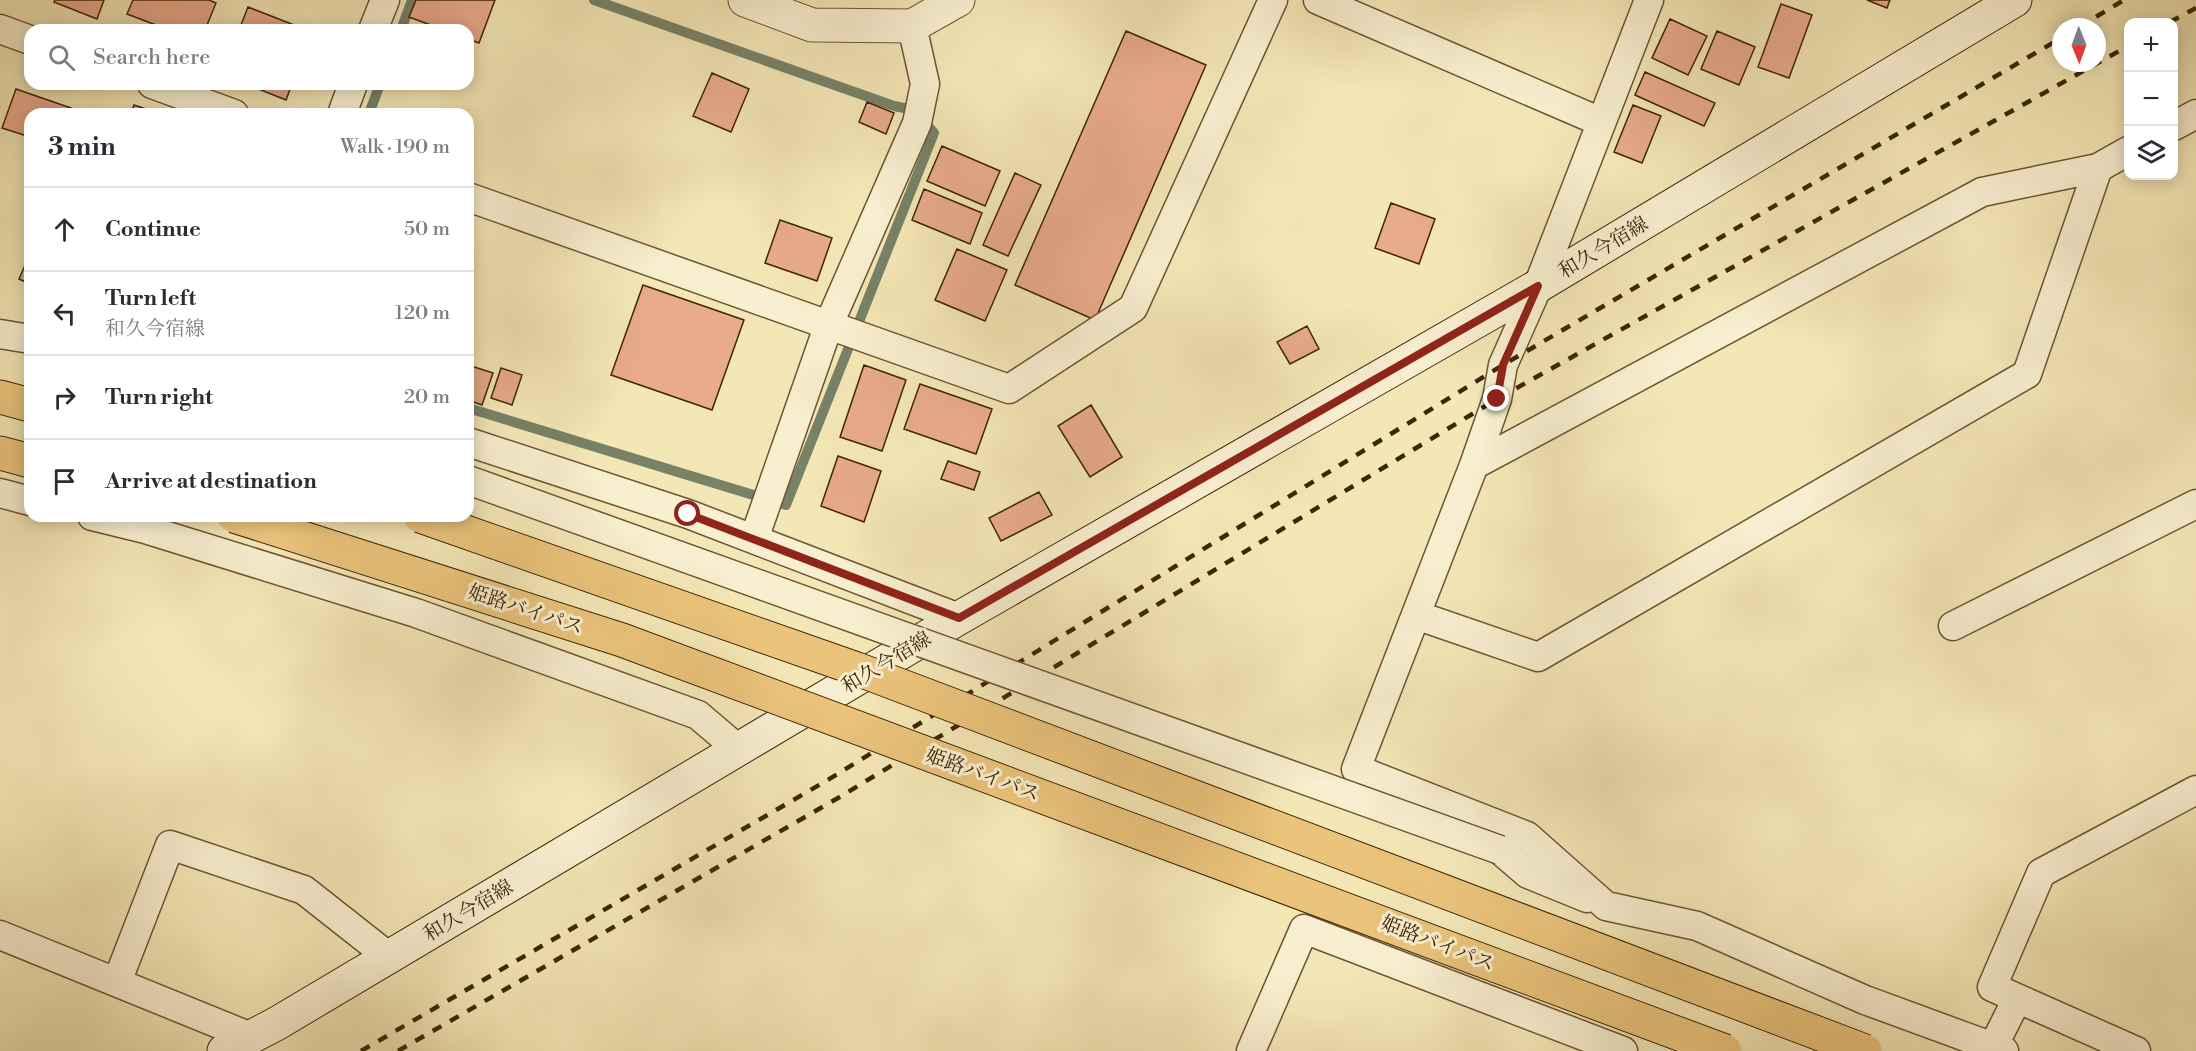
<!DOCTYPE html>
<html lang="en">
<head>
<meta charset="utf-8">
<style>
  :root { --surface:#fff; --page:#f2f2f3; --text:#2b2b33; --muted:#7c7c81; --line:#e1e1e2 }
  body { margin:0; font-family:"Libre Bodoni","Noto Serif JP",serif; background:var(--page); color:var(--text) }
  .controls { position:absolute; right:18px; top:18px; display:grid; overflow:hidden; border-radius:12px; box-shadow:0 3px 15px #0003 }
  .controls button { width:54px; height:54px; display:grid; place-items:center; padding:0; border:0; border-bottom:2px solid var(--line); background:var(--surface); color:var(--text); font:30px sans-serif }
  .compass { position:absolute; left:2052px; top:18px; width:54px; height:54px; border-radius:50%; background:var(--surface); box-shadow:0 3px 15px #0003; rotate:179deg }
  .stop { position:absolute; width:18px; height:18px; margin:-14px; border:4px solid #8f2418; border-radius:50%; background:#fff }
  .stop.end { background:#8f2418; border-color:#fff; box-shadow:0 2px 6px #0008 }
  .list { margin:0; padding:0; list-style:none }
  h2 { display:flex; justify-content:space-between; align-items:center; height:78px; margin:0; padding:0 24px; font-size:26px }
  h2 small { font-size:20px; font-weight:400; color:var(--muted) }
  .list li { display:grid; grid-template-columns:39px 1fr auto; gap:18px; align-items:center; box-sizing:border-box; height:84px; padding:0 24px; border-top:2px solid var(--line) }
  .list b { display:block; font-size:22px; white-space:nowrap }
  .list p { margin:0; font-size:20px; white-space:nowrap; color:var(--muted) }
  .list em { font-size:20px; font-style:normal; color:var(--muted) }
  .icon { flex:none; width:33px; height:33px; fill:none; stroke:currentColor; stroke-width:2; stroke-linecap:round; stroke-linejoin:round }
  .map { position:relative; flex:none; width:2196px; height:1051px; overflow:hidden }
  .search { position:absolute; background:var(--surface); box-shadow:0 3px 15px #0003; left:24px; top:24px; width:450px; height:66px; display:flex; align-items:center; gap:15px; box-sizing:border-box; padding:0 21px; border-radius:18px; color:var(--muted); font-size:22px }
  .panel { position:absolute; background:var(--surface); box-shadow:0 3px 15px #0003; left:24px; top:108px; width:450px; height:414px; border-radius:18px }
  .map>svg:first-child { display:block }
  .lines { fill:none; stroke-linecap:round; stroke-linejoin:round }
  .stream { stroke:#778267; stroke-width:10 }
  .building { fill:#e8ab8c; stroke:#3f2405; stroke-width:1.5 }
  .minor-casing { stroke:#6c5531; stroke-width:31 }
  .tertiary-casing { stroke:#6c5531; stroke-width:35 }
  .secondary-casing { stroke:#3f2405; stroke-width:35 }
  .motorway-casing { stroke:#3f2405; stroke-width:35 }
  .minor { stroke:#f8efd0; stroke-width:28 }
  .tertiary { stroke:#f8efd0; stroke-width:33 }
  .secondary { stroke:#f8efd0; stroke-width:33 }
  .motorway { stroke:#eac47b; stroke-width:33 }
  .rail { stroke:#3f2405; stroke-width:4.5; stroke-dasharray:10 10; stroke-linecap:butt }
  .minor-bridge-casing { stroke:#6c5531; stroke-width:31; stroke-linecap:butt }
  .motorway-bridge-casing { stroke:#3f2405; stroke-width:35; stroke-linecap:butt }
  .minor-bridge { stroke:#f8efd0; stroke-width:28 }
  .motorway-bridge { stroke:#eac47b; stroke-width:33 }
  .route { stroke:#8f2418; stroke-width:8 }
  .labels { text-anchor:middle; stroke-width:6; stroke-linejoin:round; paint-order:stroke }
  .street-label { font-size:20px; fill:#3f2405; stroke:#f8efd0 }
</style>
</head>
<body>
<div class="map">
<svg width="2196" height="1051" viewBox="0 0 2196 1051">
  <rect width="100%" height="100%" fill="#f4e7b6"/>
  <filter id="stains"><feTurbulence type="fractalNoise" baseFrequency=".00333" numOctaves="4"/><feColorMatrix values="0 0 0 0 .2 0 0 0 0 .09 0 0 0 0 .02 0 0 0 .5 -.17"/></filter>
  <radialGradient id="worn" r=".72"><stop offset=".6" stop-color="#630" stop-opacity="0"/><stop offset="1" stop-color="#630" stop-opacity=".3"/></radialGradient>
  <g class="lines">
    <path class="stream" d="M401,30L412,0
      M369,114L380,84
      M468,408L786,505L934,133L914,110L894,106L594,0"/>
  </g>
  <path class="building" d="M55,0H104L97,19L54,2Z
    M133,0H209L216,3L205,30H169L127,14Z
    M416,0H495L479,43L468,39V30H444L409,17Z
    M1867,0H1890L1887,8Z
    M1781,4L1812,15L1789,78L1758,67Z
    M248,7L307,30H239Z
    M1670,19L1707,36L1688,75L1652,58Z
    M1126,31L1206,65L1095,320L1015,285Z
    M1717,31L1755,47L1739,85L1701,69Z
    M1645,72L1715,103L1704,126L1635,95Z
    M712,73L749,89L731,132L693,116Z
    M246,84H292L286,100Z
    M16,89L71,108L69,114H30V137L2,128Z
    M867,102L894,113L886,134L859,122Z
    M134,105L161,114H131Z
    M1633,105L1661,116L1642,163L1614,152Z
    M942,146L1000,171L985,206L927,181Z
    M1015,173L1041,185L1008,256L983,245Z
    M924,189L982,213L970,244L912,220Z
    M1391,203L1435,219L1419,264L1375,248Z
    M780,220L832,238L817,281L765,263Z
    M957,249L1007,270L985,321L935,300Z
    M29,256L30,257V284L19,279Z
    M643,285L744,320L712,410L611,375Z
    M1307,326L1319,349L1290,364L1277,342Z
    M468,365L493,373L482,405L468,400Z
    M864,365L906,380L882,451L840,437Z
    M501,368L522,375L512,405L491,398Z
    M920,384L992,409L976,454L904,429Z
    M1091,405L1122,457L1090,477L1058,426Z
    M838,456L881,471L864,522L821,506Z
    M948,461L980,472L974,490L941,479Z
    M1039,492L1052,515L1001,541L989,518Z"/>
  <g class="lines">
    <defs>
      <path id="minor" d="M1318,0L1601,122
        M1649,0L1538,286L1503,365L1497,399L1474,465L1356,769L1527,836L1606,906L1697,926L1865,1000L2004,1051
        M0,29L30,40
        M373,30L385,0
        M152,84L234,114
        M342,114L353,84
        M2174,126L2196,114
        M468,197L1009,389L1133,308L1273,0
        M0,334L30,339
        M468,442L688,514L959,618
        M1474,465L1982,192L2098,168L2128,151
        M0,493L30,501
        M92,516L145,529L416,613L698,715L739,750
        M754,539L829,324L917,123L925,84L912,26
        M1416,615L1538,657L2027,374L2098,168
        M1953,626L2196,504
        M1500,850L1528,874L1587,898
        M0,935L251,1037
        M117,982L170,845L304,890L389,957
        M1993,1047L2017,999
        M1251,1051L1304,929L1623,1051
        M2136,1051L1992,987L2041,873L2196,790"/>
      <path id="tertiary" d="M745,0L812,25L912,26L958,0"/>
      <path id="secondary" d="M224,1051L276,1024L959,618L1538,286L2015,0"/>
      <path id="motorway" d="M0,397L30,405
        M0,453L30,461"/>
    </defs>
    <use href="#minor" class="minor-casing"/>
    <use href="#tertiary" class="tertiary-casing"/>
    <use href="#secondary" class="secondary-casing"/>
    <use href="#motorway" class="motorway-casing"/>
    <use href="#minor" class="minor"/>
    <use href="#tertiary" class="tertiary"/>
    <use href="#secondary" class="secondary"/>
    <use href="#motorway" class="motorway"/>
    <path class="rail" d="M2170,22L2196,8
      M2079,27L2124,0
      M361,1051L826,781L1503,365L2061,38
      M398,1051L838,798L1497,399L2128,46"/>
    <defs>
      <path id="minor-bridge" d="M468,480L1500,850"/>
      <path id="motorway-bridge" d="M234,516L622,640L1725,1051
        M420,516L857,669L1865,1051"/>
    </defs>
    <use href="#minor-bridge" class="minor-bridge-casing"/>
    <use href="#motorway-bridge" class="motorway-bridge-casing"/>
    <use href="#minor-bridge" class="minor-bridge"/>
    <use href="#motorway-bridge" class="motorway-bridge"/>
  </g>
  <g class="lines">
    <path class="route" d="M688,514L959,618L1538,286L1503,365L1497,399"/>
  </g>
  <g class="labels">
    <g class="street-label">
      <text transform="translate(1603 247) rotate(-31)" y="7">和久今宿線</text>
      <text transform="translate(526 609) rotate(18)" y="7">姫路バイパス</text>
      <text transform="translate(886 662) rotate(-31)" y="7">和久今宿線</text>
      <text transform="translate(983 774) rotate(20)" y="7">姫路バイパス</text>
      <text transform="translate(468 910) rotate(-31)" y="7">和久今宿線</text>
      <text transform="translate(1438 943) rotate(21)" y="7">姫路バイパス</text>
    </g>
  </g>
  <rect width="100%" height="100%" filter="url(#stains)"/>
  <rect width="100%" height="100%" fill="url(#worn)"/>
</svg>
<div class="controls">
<button>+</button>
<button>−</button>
<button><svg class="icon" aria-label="layers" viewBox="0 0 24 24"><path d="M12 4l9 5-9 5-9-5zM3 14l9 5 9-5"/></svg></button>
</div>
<svg class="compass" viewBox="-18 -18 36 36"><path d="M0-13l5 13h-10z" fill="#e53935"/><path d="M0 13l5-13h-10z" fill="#7c7c81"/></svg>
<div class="stop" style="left:688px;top:514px"></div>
<div class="stop end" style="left:1497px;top:399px"></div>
<div class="search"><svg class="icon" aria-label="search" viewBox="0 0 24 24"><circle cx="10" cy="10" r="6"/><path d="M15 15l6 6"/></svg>Search here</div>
<section class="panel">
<h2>3 min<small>Walk · 190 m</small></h2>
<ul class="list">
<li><svg class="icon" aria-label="ahead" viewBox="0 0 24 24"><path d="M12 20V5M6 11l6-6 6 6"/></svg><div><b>Continue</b></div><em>50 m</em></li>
<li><svg class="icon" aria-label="left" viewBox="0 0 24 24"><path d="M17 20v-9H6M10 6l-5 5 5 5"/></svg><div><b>Turn left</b><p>和久今宿線</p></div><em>120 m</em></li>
<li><svg class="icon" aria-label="right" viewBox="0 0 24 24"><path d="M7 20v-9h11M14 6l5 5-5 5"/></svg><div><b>Turn right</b></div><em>20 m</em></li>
<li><svg class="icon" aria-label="arrive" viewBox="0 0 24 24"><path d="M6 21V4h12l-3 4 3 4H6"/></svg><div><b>Arrive at destination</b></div></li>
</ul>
</section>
</div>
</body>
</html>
